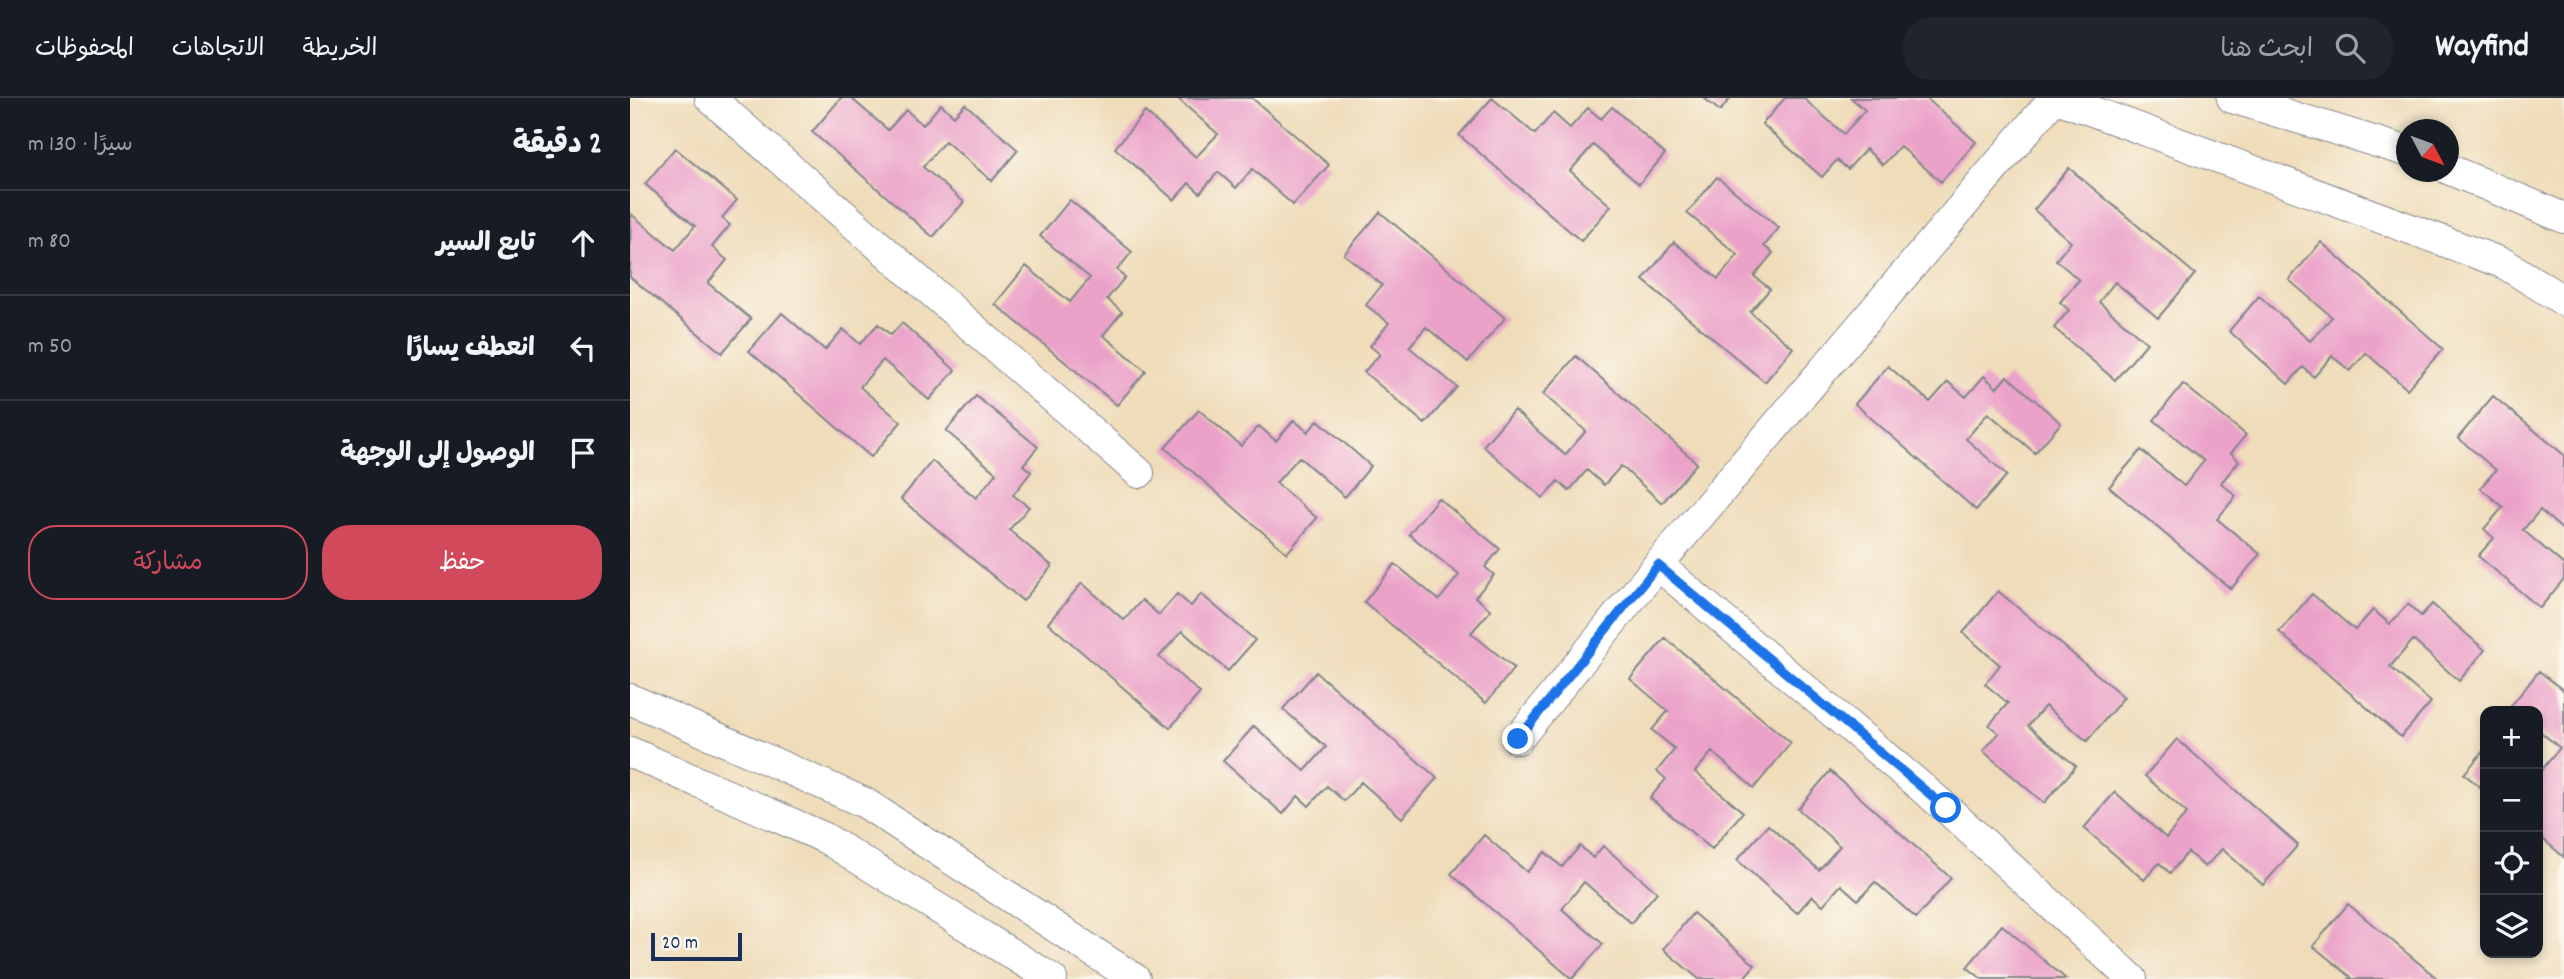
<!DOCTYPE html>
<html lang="ar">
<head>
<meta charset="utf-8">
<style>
  :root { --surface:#171b24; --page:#20242c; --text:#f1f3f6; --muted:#9ea1a6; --line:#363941; --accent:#d1495b }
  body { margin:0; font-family:Dekko,"Playpen Sans Arabic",sans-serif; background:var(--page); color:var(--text); direction:rtl }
  .controls { position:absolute; right:21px; bottom:21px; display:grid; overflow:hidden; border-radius:14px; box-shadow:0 4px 10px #0003 }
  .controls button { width:63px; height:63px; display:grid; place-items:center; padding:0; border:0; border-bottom:2px solid var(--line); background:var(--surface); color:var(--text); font:35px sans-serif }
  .compass { position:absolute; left:1766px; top:21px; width:63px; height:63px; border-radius:50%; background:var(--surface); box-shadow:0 4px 10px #0003; rotate:131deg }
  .scale { position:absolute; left:21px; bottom:18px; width:91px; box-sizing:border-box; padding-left:7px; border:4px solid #1b2f5e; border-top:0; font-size:19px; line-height:24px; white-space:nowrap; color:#1b2f5e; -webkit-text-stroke:5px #fbf7ec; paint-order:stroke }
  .stop { position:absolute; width:21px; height:21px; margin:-16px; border:5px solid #1a73e8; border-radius:50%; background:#fff }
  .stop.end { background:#1a73e8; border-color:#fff; box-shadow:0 2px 7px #0008 }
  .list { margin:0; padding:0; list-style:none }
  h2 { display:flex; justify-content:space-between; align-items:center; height:91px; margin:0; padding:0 28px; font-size:30px }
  h2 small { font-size:23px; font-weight:400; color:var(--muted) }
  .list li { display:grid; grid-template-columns:46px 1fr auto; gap:21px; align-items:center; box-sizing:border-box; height:105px; padding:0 28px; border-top:2px solid var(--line) }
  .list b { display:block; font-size:26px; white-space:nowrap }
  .list em { font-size:23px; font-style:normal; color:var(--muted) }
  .actions { display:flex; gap:14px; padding:21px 28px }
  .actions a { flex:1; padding:16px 0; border:2px solid var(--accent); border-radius:28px; text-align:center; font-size:24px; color:var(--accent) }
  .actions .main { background:var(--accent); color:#fff }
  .icon { flex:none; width:38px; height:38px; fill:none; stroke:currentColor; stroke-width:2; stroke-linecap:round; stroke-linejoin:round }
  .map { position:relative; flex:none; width:1934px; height:881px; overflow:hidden; direction:ltr }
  header { display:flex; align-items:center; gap:42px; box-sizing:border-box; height:98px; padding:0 35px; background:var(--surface); border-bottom:2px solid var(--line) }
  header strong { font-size:33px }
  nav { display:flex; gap:38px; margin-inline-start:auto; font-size:24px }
  .search { width:490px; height:63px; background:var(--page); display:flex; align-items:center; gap:18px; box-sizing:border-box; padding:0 24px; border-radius:28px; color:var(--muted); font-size:26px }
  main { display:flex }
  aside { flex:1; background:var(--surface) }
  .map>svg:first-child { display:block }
  .building { fill:#eba2c9 }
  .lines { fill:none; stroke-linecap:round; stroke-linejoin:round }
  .minor-casing { stroke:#85868c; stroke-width:32 }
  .minor { stroke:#fff; stroke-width:30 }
  .route { stroke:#1a73e8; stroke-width:9 }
</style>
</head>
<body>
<header>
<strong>Wayfind</strong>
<div class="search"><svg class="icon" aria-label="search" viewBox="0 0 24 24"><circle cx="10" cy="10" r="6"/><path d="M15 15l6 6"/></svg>ابحث هنا</div>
<nav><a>الخريطة</a><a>الاتجاهات</a><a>المحفوظات</a></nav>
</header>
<main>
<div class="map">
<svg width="1934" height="881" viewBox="0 0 1934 881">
  <rect width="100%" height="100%" fill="#fbf7ec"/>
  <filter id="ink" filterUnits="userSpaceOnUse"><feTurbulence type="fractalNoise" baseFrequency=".0143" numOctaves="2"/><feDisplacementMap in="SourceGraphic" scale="14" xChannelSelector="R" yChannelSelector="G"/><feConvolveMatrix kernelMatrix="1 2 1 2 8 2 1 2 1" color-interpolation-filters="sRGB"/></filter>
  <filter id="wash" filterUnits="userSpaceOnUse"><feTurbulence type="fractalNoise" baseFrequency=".00686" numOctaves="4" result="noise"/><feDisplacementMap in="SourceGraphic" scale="28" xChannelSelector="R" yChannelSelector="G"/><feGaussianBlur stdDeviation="1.57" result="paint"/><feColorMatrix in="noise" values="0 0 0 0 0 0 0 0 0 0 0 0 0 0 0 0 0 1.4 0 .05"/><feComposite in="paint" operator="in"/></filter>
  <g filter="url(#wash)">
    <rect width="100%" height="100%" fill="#efdcb9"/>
    <g id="blocks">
      <path class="building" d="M211,0H221L258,32L276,12L293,27L311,6L324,18L335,6L388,52L362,83L315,43L293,69L334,104L303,139L182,34Z
        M547,0H622L699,67L663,107L622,71L606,90L588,74L570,95L559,85L544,102L485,50L515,14L566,59L588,36Z
        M862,0L905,36L923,15L940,30L958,10L971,21L982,9L1035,56L1009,86L963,47L940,73L981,108L951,143L829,37Z
        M1074,0H1101L1090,13Z
        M1155,0H1173L1214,36L1235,12L1221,0H1296L1346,44L1311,84L1270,48L1253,67L1236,51L1218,71L1207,62L1192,79L1132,26Z
        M45,50L107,102L92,120L100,127L82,149L97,162L78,185L121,221L92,255L0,179L1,116L45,152L65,128L15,86Z
        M1439,70L1565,176L1528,220L1485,184L1469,204L1517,245L1485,282L1424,230L1439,212L1430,204L1449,182L1426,162L1441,144L1404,112Z
        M1087,79L1149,130L1134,148L1143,155L1124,178L1140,191L1120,214L1163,250L1135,284L1013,182L1044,144L1088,181L1108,157L1057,115Z
        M440,102L502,154L487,172L495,179L477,201L492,214L473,237L516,273L487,307L365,206L396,168L440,204L460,180L410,138Z
        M750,114L875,220L838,264L796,229L779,249L827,289L795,326L734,274L750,256L740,248L759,225L736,207L752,187L714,156Z
        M1691,144L1813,251L1777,291L1736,255L1720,273L1702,258L1684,279L1673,269L1658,286L1599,233L1629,198L1680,243L1702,219L1659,182Z
        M152,215L195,252L213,231L230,246L248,226L261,237L272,225L325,272L299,302L253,262L230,289L271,324L241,359L119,253Z
        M946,258L1067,365L1032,405L991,368L974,387L957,372L939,393L928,383L913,400L853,348L884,312L935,357L956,333L913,296Z
        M1258,268L1300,304L1318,284L1336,299L1354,278L1367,290L1377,278L1431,325L1405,355L1358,315L1336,341L1377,377L1346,412L1225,306Z
        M1553,286L1616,337L1601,355L1609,363L1591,385L1606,398L1587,421L1630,456L1601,491L1479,389L1511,352L1554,388L1574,363L1524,322Z
        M346,298L408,349L393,367L401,374L383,397L399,409L379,432L422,468L393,503L271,401L302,363L346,400L366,375L316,333Z
        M1863,298L1934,357V433L1910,412L1893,432L1934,467V481L1910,510L1848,458L1864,440L1854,431L1873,409L1850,390L1866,372L1828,340Z
        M569,312L611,348L629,328L646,343L664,322L678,334L688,322L741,368L715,399L669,359L646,385L687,420L657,455L535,350Z
        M808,400L870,451L855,469L864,477L845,499L861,512L841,535L884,570L856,605L734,504L765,466L809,502L829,477L779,436Z
        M452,485L494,522L512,502L529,517L547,496L561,508L571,496L625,542L598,573L552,533L529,559L570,595L540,630L418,525Z
        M1368,493L1494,599L1457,643L1415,608L1398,628L1446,668L1414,705L1353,653L1369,635L1359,627L1378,605L1355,586L1370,567L1333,535Z
        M1682,496L1725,532L1743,512L1760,526L1778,506L1791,518L1802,506L1855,552L1829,583L1783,542L1760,569L1801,604L1771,639L1649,534Z
        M1035,540L1161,645L1124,690L1082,654L1065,674L1113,714L1082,751L1020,700L1036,681L1027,673L1045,651L1022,632L1038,613L1000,581Z
        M1909,573L1934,593V759L1908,737V673L1910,674L1930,650L1908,632V613H1885L1880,609Z
        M686,574L807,680L772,720L731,684L714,703L697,688L679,708L668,698L653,716L593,663L624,628L675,673L696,649L653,611Z
        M1547,641L1668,747L1633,787L1592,751L1575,769L1558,754L1540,775L1529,765L1514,782L1454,730L1485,694L1536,740L1557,715L1515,678Z
        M1855,651V693L1834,676Z
        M1200,673L1321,780L1286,820L1245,784L1228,802L1211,787L1193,807L1182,798L1167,815L1107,762L1138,727L1189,772L1210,748L1168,711Z
        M854,737L897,774L915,754L932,769L950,748L963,760L973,748L1027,794L1001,825L954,784L932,811L973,846L942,881L821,776Z
        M1718,806L1808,881H1719L1721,879L1683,848Z
        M1063,815L1125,867L1113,881H1069L1033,851Z
        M1372,827L1436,881H1352L1337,869Z"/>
    </g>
  </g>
  <g filter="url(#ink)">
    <use href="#blocks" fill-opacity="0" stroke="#85868c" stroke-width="2"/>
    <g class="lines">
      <defs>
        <path id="minor" d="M80,0L509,375
          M1424,0L1028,467L1316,710L1502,881
          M1427,0L1875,166L1934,203
          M1602,0L1776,53
          M1818,71L1934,120
          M0,601L235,705L505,881
          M888,641L1028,467
          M0,654L195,740L422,881"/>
      </defs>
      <use href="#minor" class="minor-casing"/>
      <use href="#minor" class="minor"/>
    </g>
  </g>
  <g class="lines" filter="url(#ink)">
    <path class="route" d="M888,641L1028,467L1316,710"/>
  </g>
</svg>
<div class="controls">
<button>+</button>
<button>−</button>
<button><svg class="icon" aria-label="locate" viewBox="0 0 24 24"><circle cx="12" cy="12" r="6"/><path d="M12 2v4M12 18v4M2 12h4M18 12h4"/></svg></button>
<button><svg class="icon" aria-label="layers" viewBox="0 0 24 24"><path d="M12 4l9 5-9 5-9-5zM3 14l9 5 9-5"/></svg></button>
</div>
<svg class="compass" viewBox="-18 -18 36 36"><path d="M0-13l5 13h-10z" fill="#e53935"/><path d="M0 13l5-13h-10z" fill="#9ea1a6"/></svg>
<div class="scale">20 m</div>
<div class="stop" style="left:1316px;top:710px"></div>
<div class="stop end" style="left:888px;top:641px"></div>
</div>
<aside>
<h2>2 دقيقة<small>سيرًا · 130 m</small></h2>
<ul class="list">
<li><svg class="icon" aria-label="ahead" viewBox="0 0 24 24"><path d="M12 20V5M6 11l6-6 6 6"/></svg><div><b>تابع السير</b></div><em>80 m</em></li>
<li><svg class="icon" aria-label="left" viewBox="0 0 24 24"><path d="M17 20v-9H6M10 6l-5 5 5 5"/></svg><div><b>انعطف يسارًا</b></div><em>50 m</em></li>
<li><svg class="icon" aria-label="arrive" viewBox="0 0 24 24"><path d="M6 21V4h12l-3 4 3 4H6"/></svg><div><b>الوصول إلى الوجهة</b></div></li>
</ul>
<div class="actions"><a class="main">حفظ</a><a>مشاركة</a></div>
</aside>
</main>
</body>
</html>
